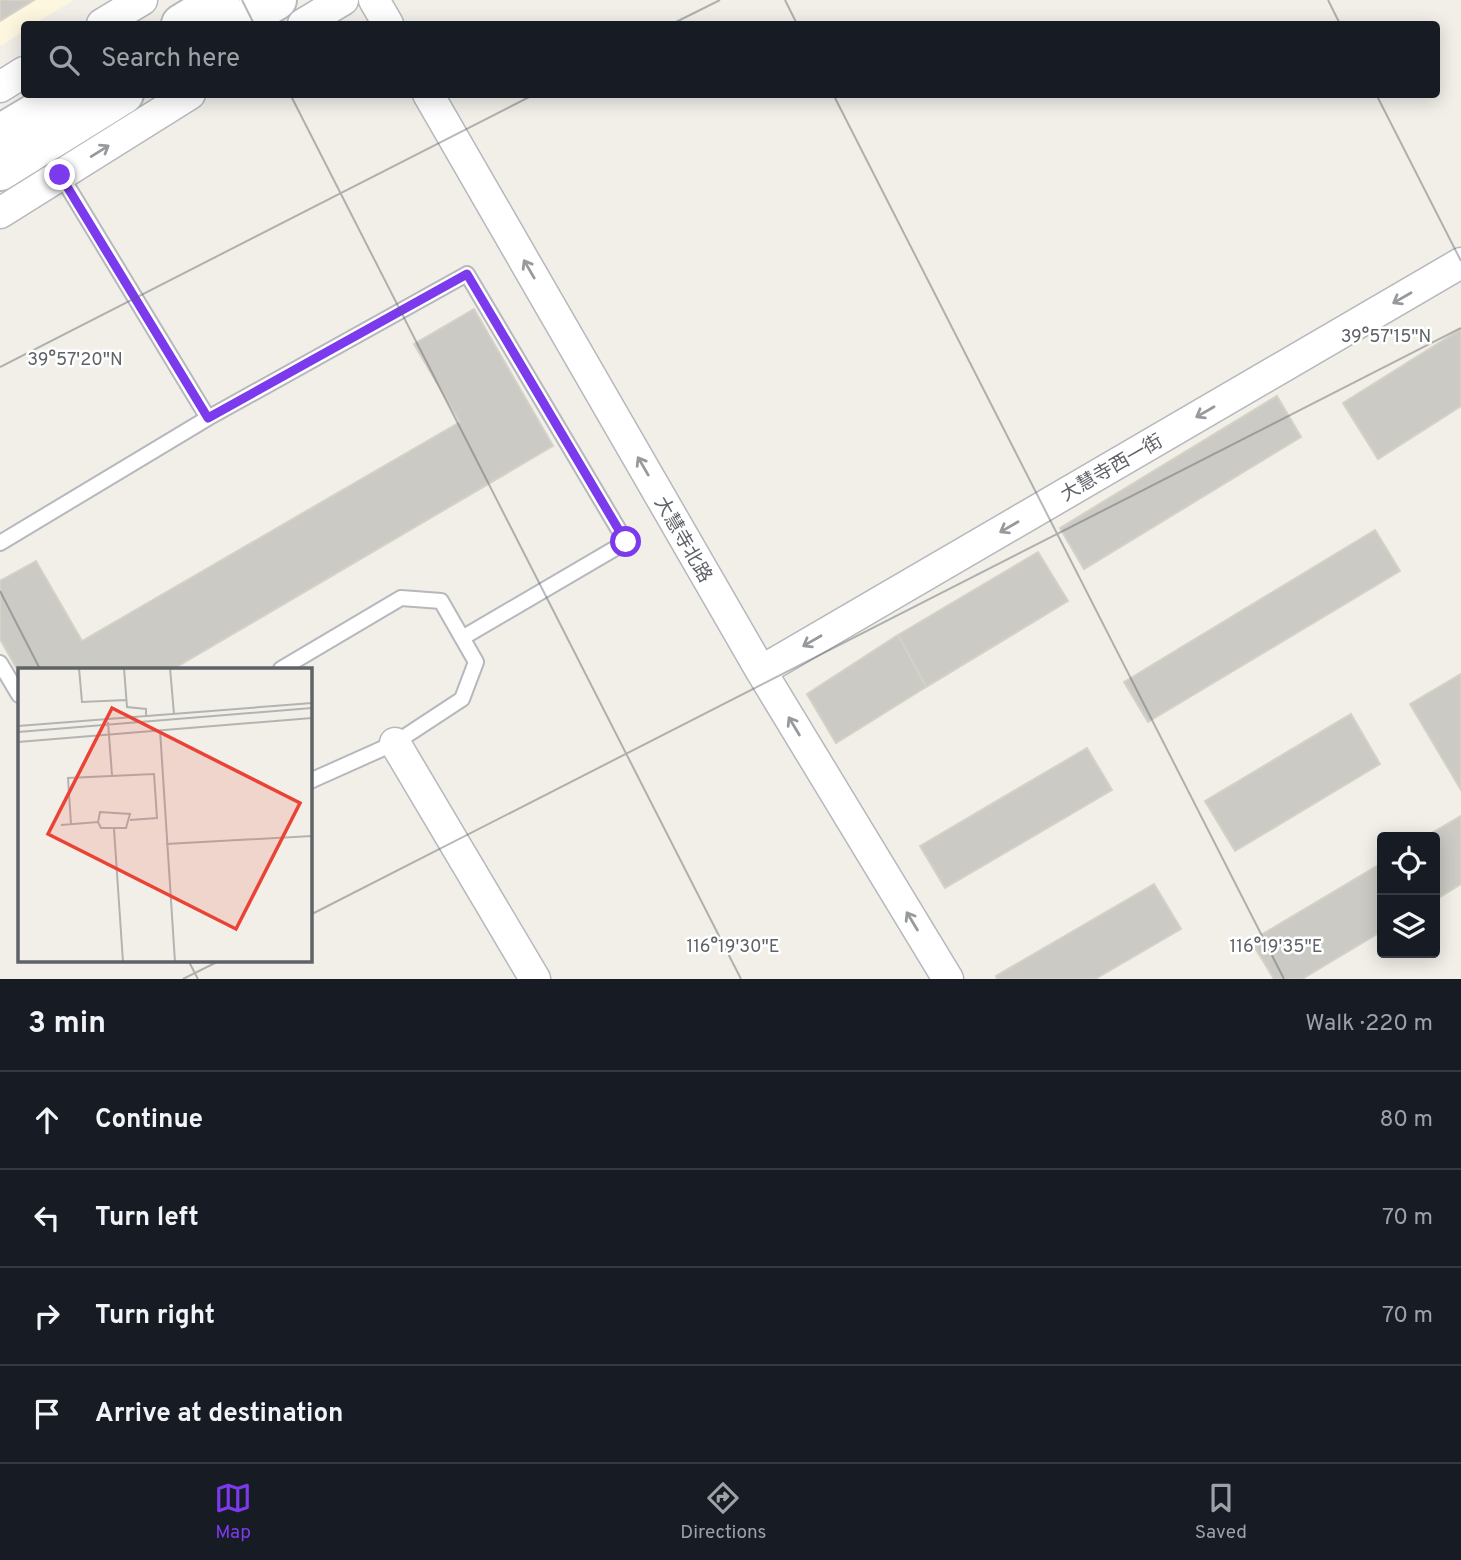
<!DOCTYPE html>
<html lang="en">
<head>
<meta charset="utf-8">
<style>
  :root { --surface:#171b24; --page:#242831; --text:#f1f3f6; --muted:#9ea1a6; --line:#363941; --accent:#7c3aed }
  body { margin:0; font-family:Overpass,"Noto Sans SC",sans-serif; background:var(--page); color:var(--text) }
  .controls { position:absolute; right:21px; bottom:21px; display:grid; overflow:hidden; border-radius:7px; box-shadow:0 4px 18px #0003 }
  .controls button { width:63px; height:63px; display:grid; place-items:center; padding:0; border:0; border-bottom:2px solid var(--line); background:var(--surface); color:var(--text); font:35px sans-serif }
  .stop { position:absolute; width:21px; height:21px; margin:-16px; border:5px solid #7c3aed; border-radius:50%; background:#fff }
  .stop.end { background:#7c3aed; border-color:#fff; box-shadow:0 2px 7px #0008 }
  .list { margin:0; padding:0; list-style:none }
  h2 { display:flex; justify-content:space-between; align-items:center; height:91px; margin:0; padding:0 28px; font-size:30px }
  h2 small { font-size:23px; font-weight:400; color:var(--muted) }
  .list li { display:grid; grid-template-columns:46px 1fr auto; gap:21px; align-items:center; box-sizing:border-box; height:98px; padding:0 28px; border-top:2px solid var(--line) }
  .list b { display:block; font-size:26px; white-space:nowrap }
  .list em { font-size:23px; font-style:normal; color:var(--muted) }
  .icon { flex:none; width:38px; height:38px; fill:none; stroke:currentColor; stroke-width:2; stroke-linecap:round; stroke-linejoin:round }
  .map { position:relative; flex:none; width:1461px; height:979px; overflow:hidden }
  .search { position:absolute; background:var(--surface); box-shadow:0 4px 18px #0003; left:21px; right:21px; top:21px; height:77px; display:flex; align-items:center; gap:18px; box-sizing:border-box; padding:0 24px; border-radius:7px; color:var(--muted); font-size:26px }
  .sheet { height:483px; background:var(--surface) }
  nav { display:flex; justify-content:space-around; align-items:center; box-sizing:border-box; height:98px; border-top:2px solid var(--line); background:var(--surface); font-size:19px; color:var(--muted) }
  nav a { display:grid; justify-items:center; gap:4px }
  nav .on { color:var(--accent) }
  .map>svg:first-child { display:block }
  .commercial { fill:#fef7e0 }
  .building { fill:#cccac5; stroke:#d6d1c6; stroke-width:2 }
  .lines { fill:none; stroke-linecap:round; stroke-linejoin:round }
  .service-casing { stroke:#b5b8bc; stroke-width:18 }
  .minor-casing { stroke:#b5b8bc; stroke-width:33 }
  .secondary-casing { stroke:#b6babf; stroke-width:42 }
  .service { stroke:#fff; stroke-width:14 }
  .minor { stroke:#fff; stroke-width:30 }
  .secondary { stroke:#fff; stroke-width:38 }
  .oneway { stroke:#979a9d }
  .route { stroke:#7c3aed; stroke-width:9 }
  .ticks { fill:none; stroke:#5f6368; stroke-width:2; stroke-opacity:0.45 }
  .labels { text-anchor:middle; stroke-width:5; stroke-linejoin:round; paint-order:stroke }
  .street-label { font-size:19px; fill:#5f6368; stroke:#fff }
  .inset-road { fill:none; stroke:#b3b3b1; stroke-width:2 }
  .view { fill:#ea4335; fill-opacity:0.15; stroke:#ea4335; stroke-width:3.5 }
  .inset-edge { fill:none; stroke:#5f6368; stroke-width:3.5 }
  .ticks-label { font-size:18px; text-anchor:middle; fill:#5f6368; stroke:#fff; stroke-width:5; stroke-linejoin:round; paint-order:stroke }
</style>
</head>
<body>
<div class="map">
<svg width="1461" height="979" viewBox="0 0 1461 979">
  <rect width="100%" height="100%" fill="#f1efe8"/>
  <path class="commercial" d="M0,0H74L34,24H24V31L0,46Z"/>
  <path class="building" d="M0,0H34L0,21Z
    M474,309L553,446L173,669H19V673L0,639V581L36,561L82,641L460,422L414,344Z
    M1461,329V406L1378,459L1343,403Z
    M1277,396L1301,437L1084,569L1060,528Z
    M1375,530L1400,571L1148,722L1124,682Z
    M1038,552L1068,601L926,687L898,635Z
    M898,635L926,687L836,743L807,694Z
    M1461,674V790L1410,704Z
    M1351,714L1380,764L1235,851L1205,801Z
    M1087,748L1112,790L945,888L920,846Z
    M1461,816V884L1435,900V837H1425Z
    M1382,863V931L1302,979H1274L1251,941Z
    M1154,884L1181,929L1095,979H997L996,976Z"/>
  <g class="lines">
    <defs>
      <path id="service" d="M60,174L208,418
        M0,543L208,418L467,274L626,542L462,638
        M0,663L19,695
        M281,669L401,598L441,601L476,662L462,699L395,743L310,781"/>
      <path id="minor" d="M374,0L388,24
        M102,24L142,0
        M303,24L343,0
        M0,87L24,72
        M428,94L761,671L948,979
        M0,213L190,94
        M761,671L1461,263
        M395,743L535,979"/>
      <path id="secondary" d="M181,24L220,0
        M237,24L277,0
        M0,134L67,94
        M0,171L124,94"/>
    </defs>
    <use href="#service" class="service-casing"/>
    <use href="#minor" class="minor-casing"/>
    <use href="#secondary" class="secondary-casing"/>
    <use href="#service" class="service"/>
    <use href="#minor" class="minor"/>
    <use href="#secondary" class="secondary"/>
  </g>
  <defs><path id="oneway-shaft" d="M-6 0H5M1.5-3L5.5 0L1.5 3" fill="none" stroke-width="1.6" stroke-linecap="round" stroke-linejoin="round" transform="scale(1.75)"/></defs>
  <g class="oneway">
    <use href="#oneway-shaft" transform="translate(100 151) rotate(-32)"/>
    <use href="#oneway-shaft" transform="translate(529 269) rotate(-120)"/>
    <use href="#oneway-shaft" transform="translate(1402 298) rotate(150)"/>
    <use href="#oneway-shaft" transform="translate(1205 412) rotate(150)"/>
    <use href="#oneway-shaft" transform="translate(643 466) rotate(-120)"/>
    <use href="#oneway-shaft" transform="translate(1009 527) rotate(150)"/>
    <use href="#oneway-shaft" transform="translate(812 641) rotate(150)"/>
    <use href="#oneway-shaft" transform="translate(794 726) rotate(-121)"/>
    <use href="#oneway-shaft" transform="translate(912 921) rotate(-121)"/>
  </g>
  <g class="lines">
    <path class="route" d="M60,175L208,418L467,274L626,542"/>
  </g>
  <path class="ticks" d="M242,0L254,24M785,0L797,24M1328,0L1340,24M672,24L720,0M290,94L741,979M833,94L1284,979M1376,94L1461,261M0,367L535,94M0,591L40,669M310,915L1461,328M188,960L198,979M183,979L221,960"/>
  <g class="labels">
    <g class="street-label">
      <text transform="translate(1111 467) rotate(-30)" y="7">大慧寺西一街</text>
      <text transform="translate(684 539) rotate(60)" y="7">大慧寺北路</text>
    </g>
  </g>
  <g transform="translate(18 668)">
    <rect width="294" height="294" fill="#f1efe8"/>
    <path class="inset-road" d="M61,0L64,34L108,32M106,0L109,39L128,41V48M152,0L156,46M90,54L94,107M0,58L294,35M142,62L157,294M0,64L294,40M0,74L294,50M53,156L50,110L136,106L139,150L112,152M43,157L80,154L83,160H108L112,146L82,144L80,154M96,161L105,294M148,176L294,168"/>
    <path class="view" d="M94,40L282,135L218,261L30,166Z"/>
    <rect width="294" height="294" class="inset-edge"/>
  </g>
  <g class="ticks-label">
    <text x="1386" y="342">39°57'15"N</text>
    <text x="75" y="365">39°57'20"N</text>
    <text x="733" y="952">116°19'30"E</text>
    <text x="1276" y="952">116°19'35"E</text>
  </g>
</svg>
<div class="controls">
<button><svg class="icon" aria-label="locate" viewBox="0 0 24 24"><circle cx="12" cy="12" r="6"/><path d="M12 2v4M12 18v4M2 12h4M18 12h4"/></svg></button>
<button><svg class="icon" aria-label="layers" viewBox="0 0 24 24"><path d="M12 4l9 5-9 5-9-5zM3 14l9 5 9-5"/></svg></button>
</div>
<div class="stop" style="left:626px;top:542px"></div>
<div class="stop end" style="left:60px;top:175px"></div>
<div class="search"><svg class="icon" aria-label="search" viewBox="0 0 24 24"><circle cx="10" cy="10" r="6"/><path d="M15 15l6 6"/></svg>Search here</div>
</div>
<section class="sheet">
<h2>3 min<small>Walk · 220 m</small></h2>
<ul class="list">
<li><svg class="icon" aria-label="ahead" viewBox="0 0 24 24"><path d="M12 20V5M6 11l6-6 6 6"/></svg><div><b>Continue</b></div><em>80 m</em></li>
<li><svg class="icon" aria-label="left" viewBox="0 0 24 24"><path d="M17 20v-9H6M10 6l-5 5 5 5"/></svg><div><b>Turn left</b></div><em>70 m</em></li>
<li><svg class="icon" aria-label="right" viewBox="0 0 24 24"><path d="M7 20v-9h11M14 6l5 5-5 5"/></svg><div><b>Turn right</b></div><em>70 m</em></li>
<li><svg class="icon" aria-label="arrive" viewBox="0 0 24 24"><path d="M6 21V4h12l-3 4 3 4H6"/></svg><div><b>Arrive at destination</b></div></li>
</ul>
</section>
<nav>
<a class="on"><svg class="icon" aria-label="map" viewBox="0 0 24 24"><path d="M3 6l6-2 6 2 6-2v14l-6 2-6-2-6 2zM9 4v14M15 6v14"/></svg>Map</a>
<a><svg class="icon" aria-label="directions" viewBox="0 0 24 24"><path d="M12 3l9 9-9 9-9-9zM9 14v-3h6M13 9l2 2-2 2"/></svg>Directions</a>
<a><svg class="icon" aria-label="saved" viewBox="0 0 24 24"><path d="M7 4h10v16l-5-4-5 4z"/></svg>Saved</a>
</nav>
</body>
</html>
